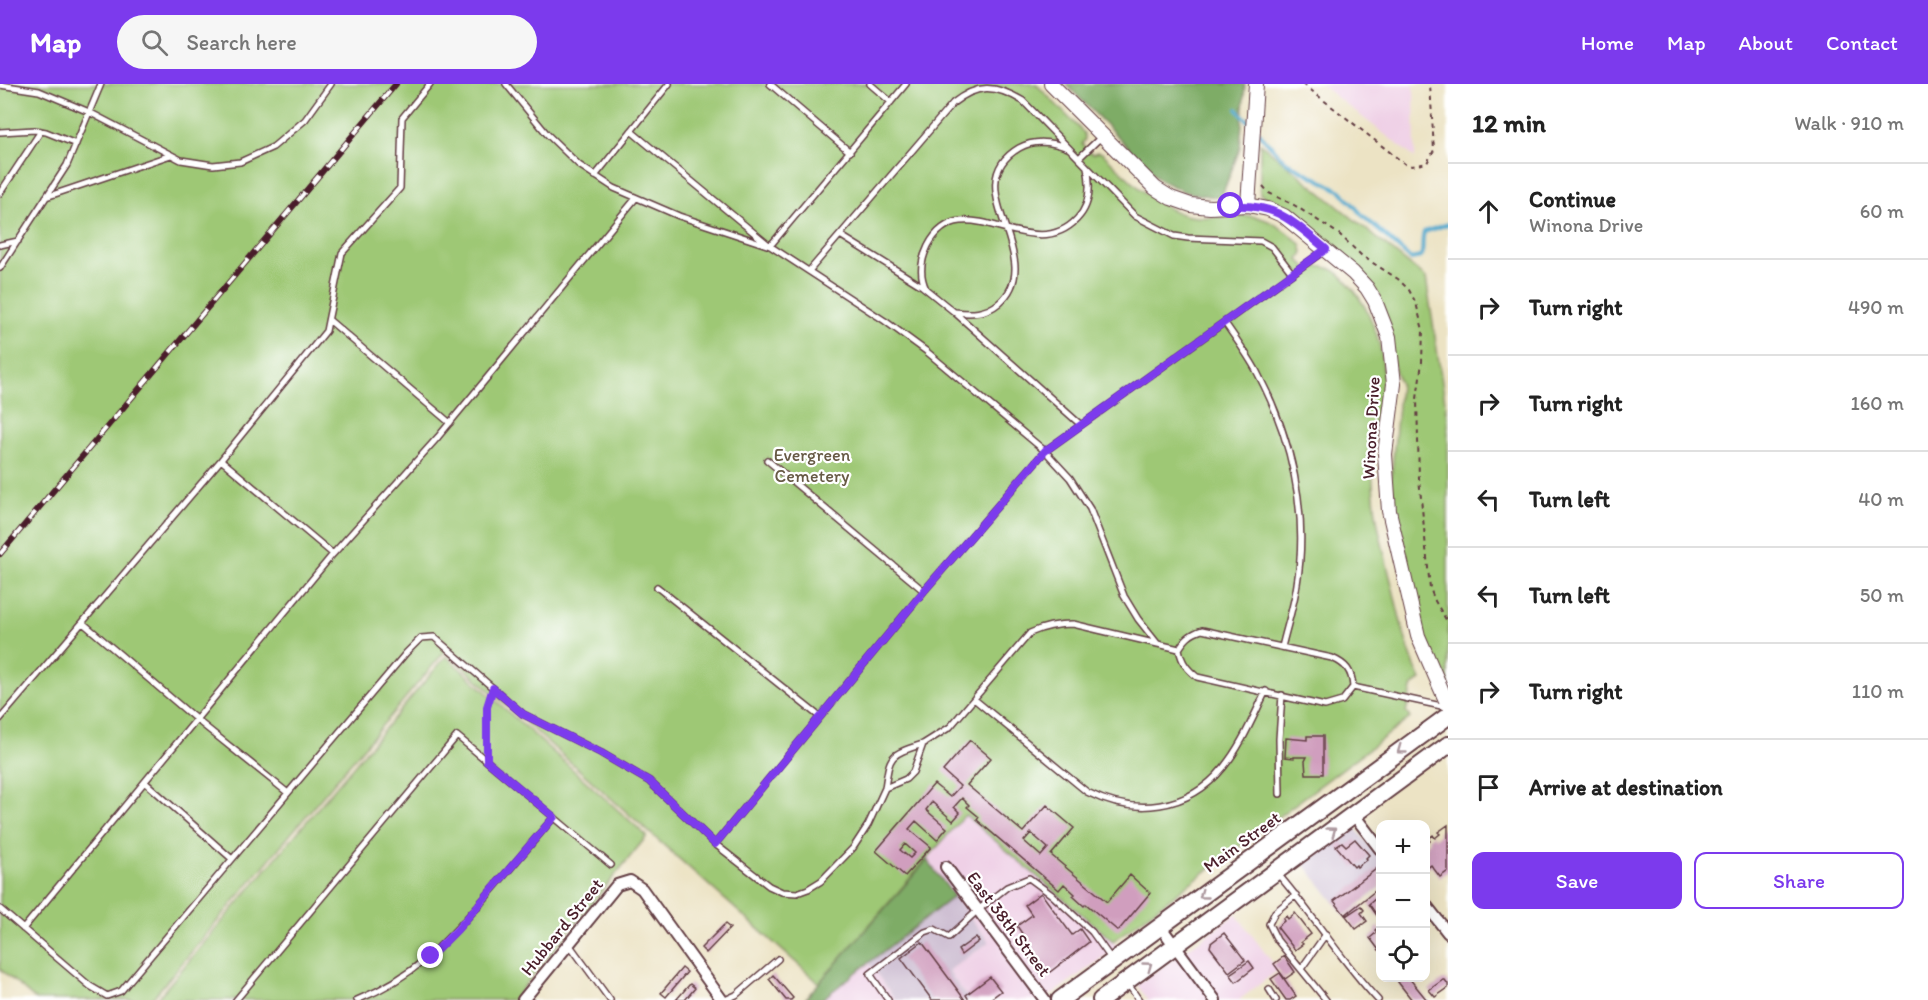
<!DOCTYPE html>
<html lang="en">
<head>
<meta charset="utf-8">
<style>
  :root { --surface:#fff; --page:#f6f6f6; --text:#222; --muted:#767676; --line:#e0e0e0; --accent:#7c3aed }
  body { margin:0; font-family:Itim,sans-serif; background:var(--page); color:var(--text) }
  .controls { position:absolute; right:18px; bottom:18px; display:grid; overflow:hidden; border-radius:12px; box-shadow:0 6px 24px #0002 }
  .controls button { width:54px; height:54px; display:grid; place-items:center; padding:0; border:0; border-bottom:2px solid var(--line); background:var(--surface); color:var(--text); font:30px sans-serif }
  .stop { position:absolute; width:18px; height:18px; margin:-14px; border:4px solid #7c3aed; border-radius:50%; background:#fff }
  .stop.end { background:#7c3aed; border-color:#fff; box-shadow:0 2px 6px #0008 }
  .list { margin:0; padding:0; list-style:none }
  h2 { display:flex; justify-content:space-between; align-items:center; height:78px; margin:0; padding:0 24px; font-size:26px }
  h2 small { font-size:20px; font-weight:400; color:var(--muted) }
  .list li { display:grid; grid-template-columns:39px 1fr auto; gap:18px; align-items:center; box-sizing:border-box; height:96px; padding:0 24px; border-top:2px solid var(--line) }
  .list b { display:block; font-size:22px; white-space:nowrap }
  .list p { margin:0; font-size:20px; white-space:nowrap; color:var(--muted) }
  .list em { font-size:20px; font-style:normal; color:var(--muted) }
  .actions { display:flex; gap:12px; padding:18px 24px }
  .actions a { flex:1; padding:14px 0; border:2px solid var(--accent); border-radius:12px; text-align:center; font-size:21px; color:var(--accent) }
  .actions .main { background:var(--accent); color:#fff }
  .icon { flex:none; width:33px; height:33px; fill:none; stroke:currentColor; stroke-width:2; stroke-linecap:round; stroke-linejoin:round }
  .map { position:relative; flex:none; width:1448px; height:916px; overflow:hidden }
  header { display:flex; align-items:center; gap:36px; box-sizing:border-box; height:84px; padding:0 30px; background:var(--accent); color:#fff }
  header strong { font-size:28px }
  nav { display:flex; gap:33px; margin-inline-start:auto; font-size:21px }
  .search { width:420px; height:54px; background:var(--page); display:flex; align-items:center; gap:15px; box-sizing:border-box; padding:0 21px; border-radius:33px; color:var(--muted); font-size:22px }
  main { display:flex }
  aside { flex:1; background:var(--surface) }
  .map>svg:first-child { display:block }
  .built { fill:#efd0e6 }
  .industrial { fill:#cdbed2 }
  .green { fill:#9ec875; stroke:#747450; stroke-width:1.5 }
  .forest { fill:#7eac66; stroke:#646648; stroke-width:1.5 }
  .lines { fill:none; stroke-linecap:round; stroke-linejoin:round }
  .stream { stroke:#50a8cd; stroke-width:4 }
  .building { fill:#d09ebe; fill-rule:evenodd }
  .service-casing { stroke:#623c42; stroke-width:8 }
  .minor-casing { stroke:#623c42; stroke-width:14 }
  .tertiary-casing { stroke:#623c42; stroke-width:16 }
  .primary-casing { stroke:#623c42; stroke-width:20 }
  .path { stroke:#623c42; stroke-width:2; stroke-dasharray:4.5 4.5; stroke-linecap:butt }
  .service { stroke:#fff; stroke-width:5 }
  .minor { stroke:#fff; stroke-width:10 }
  .tertiary { stroke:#fff; stroke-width:14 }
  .primary { stroke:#fff; stroke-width:16 }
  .rail-casing { stroke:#4a1f2b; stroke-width:6 }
  .rail { stroke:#fff; stroke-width:4; stroke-dasharray:11; stroke-linecap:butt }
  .oneway { stroke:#ae9aa0 }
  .route { stroke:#7c3aed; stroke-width:8 }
  .labels { text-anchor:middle; stroke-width:4.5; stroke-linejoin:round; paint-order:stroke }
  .street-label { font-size:18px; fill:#4a1f2b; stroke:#fff }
  .park-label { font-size:18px; fill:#675a45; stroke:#fff }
</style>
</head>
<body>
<header>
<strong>Map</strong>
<div class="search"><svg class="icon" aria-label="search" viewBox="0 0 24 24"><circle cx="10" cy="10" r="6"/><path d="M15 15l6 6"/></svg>Search here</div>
<nav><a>Home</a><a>Map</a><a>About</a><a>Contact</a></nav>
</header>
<main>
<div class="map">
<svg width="1448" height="916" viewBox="0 0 1448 916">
  <rect width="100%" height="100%" fill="#fff"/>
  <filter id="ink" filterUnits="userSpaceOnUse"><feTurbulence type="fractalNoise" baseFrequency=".0167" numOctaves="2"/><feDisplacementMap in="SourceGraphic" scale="12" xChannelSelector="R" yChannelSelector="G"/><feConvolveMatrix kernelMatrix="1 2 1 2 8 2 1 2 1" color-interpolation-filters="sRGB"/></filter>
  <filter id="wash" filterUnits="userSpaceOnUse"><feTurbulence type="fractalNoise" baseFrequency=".008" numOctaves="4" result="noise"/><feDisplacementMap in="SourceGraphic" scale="24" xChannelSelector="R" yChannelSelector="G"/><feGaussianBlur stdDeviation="1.35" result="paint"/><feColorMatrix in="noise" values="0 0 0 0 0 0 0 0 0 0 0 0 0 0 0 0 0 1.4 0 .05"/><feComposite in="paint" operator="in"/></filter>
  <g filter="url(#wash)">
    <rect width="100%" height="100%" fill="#ece3c4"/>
    <path class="built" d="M1320,0H1414L1415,74Z
      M965,731L1113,857L1118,863L1044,916H969L948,887L989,858L927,776Z
      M1236,830L1278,886L1239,916H1148L1137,901Z
      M868,878L896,916H821Z"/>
    <path class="industrial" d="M1354,742L1380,775V804L1345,832L1304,780Z
      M954,812L989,858L948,887L969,916H896L868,878Z"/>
    <path class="green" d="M0,0H1036L1084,49L1085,55L1082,60L1092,70L1097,68L1102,69C1126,91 1148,117 1179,129C1204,139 1231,128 1257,133C1274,137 1288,149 1301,160L1303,168L1299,176L1308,185C1325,179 1336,185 1347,198C1373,227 1387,268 1382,307C1380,325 1374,343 1373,361C1371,383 1373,407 1376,429C1380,455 1387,480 1393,505C1400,536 1407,566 1421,596L1413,601L1406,628L1410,634L1113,857L965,731L819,899L445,567L151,916H36L0,885Z
      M1260,59L1426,194L1448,337V600L1440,592L1428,569L1401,449L1391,398L1400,300L1362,189L1305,138L1284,123L1260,110Z
      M446,572L647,752L513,916H156Z"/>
    <path class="forest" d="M1066,0H1245L1240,64L1221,114L1185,108L1160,96Z
      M927,776L954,812L821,916H808L806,914L819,899Z"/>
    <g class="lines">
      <path class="stream" d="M1237,25L1250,39
        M1257,47L1286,78L1341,107L1364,133L1411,175L1421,173C1424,166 1421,157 1424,148L1448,140"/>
    </g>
    <g id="blocks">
      <path class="building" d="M1307,652H1323V690H1306L1305,677L1307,673H1294V674L1285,673L1286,654L1307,656Z
        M970,656L991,674L967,701L1023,748L1047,721L1074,744L1051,771L1107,818L1130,791L1150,809L1118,847L1086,820L1084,822L1073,812L1075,810L1064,800L1059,806L977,736L979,733L967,723L969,721L962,714L954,723L960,729L953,737L932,718L926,726L947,744L937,756L916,737L909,745L931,763L905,792L876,767L934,700L950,713L960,702L943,687ZM1031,749L1048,764L1041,772L1024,757ZM905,760L915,769L910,774L900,766Z
        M1448,741V787L1440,793L1431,781L1426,785V761L1430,757L1428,755L1433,751L1435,754L1440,750L1438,748Z
        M1355,755L1369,771L1366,774L1367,775L1357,783L1356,781L1354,783L1336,762L1342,758L1346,762Z
        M1379,783L1380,803L1345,831L1334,817Z
        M1041,809L1072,851L1080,845L1089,858L1050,888L1048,886L1042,891L1021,862L1027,857L1017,842L1032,831L1025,821Z
        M1380,811V831L1378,833L1369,820Z
        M1361,822L1364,826L1361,829L1367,837L1356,845L1346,832Z
        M1295,829L1311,850L1301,858L1303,860L1295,866L1277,843L1284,837L1283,835L1286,832L1288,835Z
        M725,840L730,844L706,869L701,864Z
        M1380,842V864L1379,866L1370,854L1377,848L1375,846Z
        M1224,849L1245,876L1229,888L1210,863L1211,859Z
        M976,853L979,857L961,871L958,866Z
        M922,858L965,916H932L901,874Z
        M1284,872L1295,888L1285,895L1274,880Z
        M1249,877L1254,884L1236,898L1230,890Z
        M682,884L687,888L666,913L661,909Z
        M1280,889L1296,912L1290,916H1286L1271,895Z
        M773,891L793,914L791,916H786L769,895Z
        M990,893L1001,907L989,916H969L966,911Z
        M1403,894H1409L1427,916H1412L1398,898Z
        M1443,896H1445L1448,900V904L1435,913L1429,906Z
        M690,900L695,904L685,916H676Z"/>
    </g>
  </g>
  <g filter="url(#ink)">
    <use href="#blocks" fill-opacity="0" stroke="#623c42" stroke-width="1.5"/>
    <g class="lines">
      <defs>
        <path id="service" d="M506,0L547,50L579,81L614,104L679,132L770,162L885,237L926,267L1045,367L1070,394L1090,425L1124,512L1138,535L1157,559
          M770,0L850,68
          M870,0L891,18
          M0,1L39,7L89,28L181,76L213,81L240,78L273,63L305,36L331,0
          M631,47L770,162L906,0
          M0,48L35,46L46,48L76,60
          M1079,74L1102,52
          M595,92L669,0
          M0,109L41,47
          M46,113L171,71
          M840,151L922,202L953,227L1081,341
          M0,161L18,157
          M0,184L67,81L101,0
          M809,187L953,19C977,0 995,0 1023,17L1135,132L1174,152L1188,154L1261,157L1272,163L1292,189
          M926,205C919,191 921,176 928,162C962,97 1031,184 1077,135C1091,121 1091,102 1087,83
          M955,228C971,230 986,230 999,219C1051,175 954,102 1019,64C1035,55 1051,57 1068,64
          M329,236L450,339
          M1225,239C1236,255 1248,271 1257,288C1291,352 1309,428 1297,500C1294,521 1287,542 1282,563
          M221,376L333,470
          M767,376L924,507
          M657,503L820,633
          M83,539L197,636L288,709
          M1202,546L1332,574C1346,580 1352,587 1353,603L1342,617L1325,622L1197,593C1187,585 1182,579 1179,565C1185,555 1190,550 1202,546Z
          M1353,603L1446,623
          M974,615L1087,708C1134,732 1188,727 1223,684C1242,661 1253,633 1266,607
          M0,635L221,376L326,247L342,169L400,104L402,34L430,0
          M146,699L232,775
          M885,704C890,670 889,671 923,660
          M1280,710L1279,655L1282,611
          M715,760L924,507L1045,367L1325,166
          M1277,789C1313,830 1341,877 1378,916
          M1296,811L1275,828L1269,840L1277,856L1326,916
          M0,825L90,902L107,912L121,907L406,569L421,554L434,553L523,630L601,669L649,697L715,760L769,802L782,808L797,809L808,805L821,797L853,764L868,741L885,704L906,695L913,688L923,660L950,643L1030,549C1045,542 1057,540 1073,540L1179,565
          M23,845L333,470L438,353L636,114
          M569,860L610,916
          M1301,885L1326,850
          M1128,900L1139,916
          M1269,905L1276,916
          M236,916L457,652L611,781
          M357,916C415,893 445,859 485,814C508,787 531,760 554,733
          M725,916L736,911L778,875
          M888,916L870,890L925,848L934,845L949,853L978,826L1007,803L1029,794L1052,811L1092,848L1112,876"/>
        <path id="minor" d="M1354,731L1380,765
          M946,783L1045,916
          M1426,821L1448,849
          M1160,842L1215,916
          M523,916L617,801L630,797L642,805L722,916"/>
        <path id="tertiary" d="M1051,0L1155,104L1171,114L1191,121L1210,123L1248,121L1268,125L1284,132L1353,189L1367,204L1375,217L1389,253L1394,300L1385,370L1389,427L1418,552L1448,621
          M1248,121L1256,0"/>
        <path id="primary" d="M1060,916L1448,632
          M1101,916L1448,661"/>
      </defs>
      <use href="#service" class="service-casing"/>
      <use href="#minor" class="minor-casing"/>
      <use href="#tertiary" class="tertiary-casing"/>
      <use href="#primary" class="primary-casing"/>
      <path class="path" d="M1303,0L1405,80L1412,82L1427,79L1434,66L1430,0
        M1263,102L1269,109L1294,121L1339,150L1362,172L1398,195L1409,206L1416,219L1423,246L1422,278L1417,315L1419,394L1430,504L1435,517L1448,539
        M486,666L487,623L490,612"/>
      <use href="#service" class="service"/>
      <use href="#minor" class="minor"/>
      <use href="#tertiary" class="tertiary"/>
      <use href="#primary" class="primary"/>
      <defs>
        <path id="rail" d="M0,470L396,0"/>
      </defs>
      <use href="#rail" class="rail-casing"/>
      <use href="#rail" class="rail"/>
    </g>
    <defs><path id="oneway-chevron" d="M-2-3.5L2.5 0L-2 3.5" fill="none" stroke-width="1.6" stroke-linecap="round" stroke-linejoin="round" transform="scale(1.5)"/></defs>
    <g class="oneway">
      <use href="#oneway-chevron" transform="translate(1401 666) rotate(144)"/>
      <use href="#oneway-chevron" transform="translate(1332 747) rotate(-36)"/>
      <use href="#oneway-chevron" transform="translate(1203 811) rotate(144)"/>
      <use href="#oneway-chevron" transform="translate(1148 882) rotate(-36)"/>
    </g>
  </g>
  <g class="lines" filter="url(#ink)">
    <path class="route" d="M431,872L457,846L554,733L487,677V623L493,604L523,630L601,669L649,697L715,760L924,507L1045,367L1326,165C1293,138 1277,119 1231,122"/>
  </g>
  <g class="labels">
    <g class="street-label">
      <text transform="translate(1371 344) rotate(-87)" y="6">Winona Drive</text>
      <text transform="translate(1242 758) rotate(-36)" y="6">Main Street</text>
      <text transform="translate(1009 840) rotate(53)" y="6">East 38th Street</text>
      <text transform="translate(562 843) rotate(-51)" y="6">Hubbard Street</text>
    </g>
    <g class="park-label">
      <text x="812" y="377">Evergreen<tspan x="812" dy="21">Cemetery</tspan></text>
    </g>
  </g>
</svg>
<div class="controls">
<button>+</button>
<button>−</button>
<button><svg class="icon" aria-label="locate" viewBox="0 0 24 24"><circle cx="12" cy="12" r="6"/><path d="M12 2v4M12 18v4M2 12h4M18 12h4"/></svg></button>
</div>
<div class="stop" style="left:1231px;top:122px"></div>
<div class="stop end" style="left:431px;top:872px"></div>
</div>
<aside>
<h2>12 min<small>Walk · 910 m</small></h2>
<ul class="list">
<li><svg class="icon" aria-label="ahead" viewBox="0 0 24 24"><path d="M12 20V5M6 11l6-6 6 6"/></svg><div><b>Continue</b><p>Winona Drive</p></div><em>60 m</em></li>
<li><svg class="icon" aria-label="right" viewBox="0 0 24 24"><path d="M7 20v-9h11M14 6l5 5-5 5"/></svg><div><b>Turn right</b></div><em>490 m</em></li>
<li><svg class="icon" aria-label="right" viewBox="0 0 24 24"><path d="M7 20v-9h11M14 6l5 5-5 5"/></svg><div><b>Turn right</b></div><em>160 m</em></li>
<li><svg class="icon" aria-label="left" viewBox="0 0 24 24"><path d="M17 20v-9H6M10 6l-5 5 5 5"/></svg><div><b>Turn left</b></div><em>40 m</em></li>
<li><svg class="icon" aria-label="left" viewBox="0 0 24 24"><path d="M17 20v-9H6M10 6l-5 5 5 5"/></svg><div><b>Turn left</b></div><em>50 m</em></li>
<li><svg class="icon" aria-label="right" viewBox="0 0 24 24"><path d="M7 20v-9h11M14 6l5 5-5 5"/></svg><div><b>Turn right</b></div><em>110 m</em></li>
<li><svg class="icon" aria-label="arrive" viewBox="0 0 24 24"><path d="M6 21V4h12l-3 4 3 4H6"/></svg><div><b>Arrive at destination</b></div></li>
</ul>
<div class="actions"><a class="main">Save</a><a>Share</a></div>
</aside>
</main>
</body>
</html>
